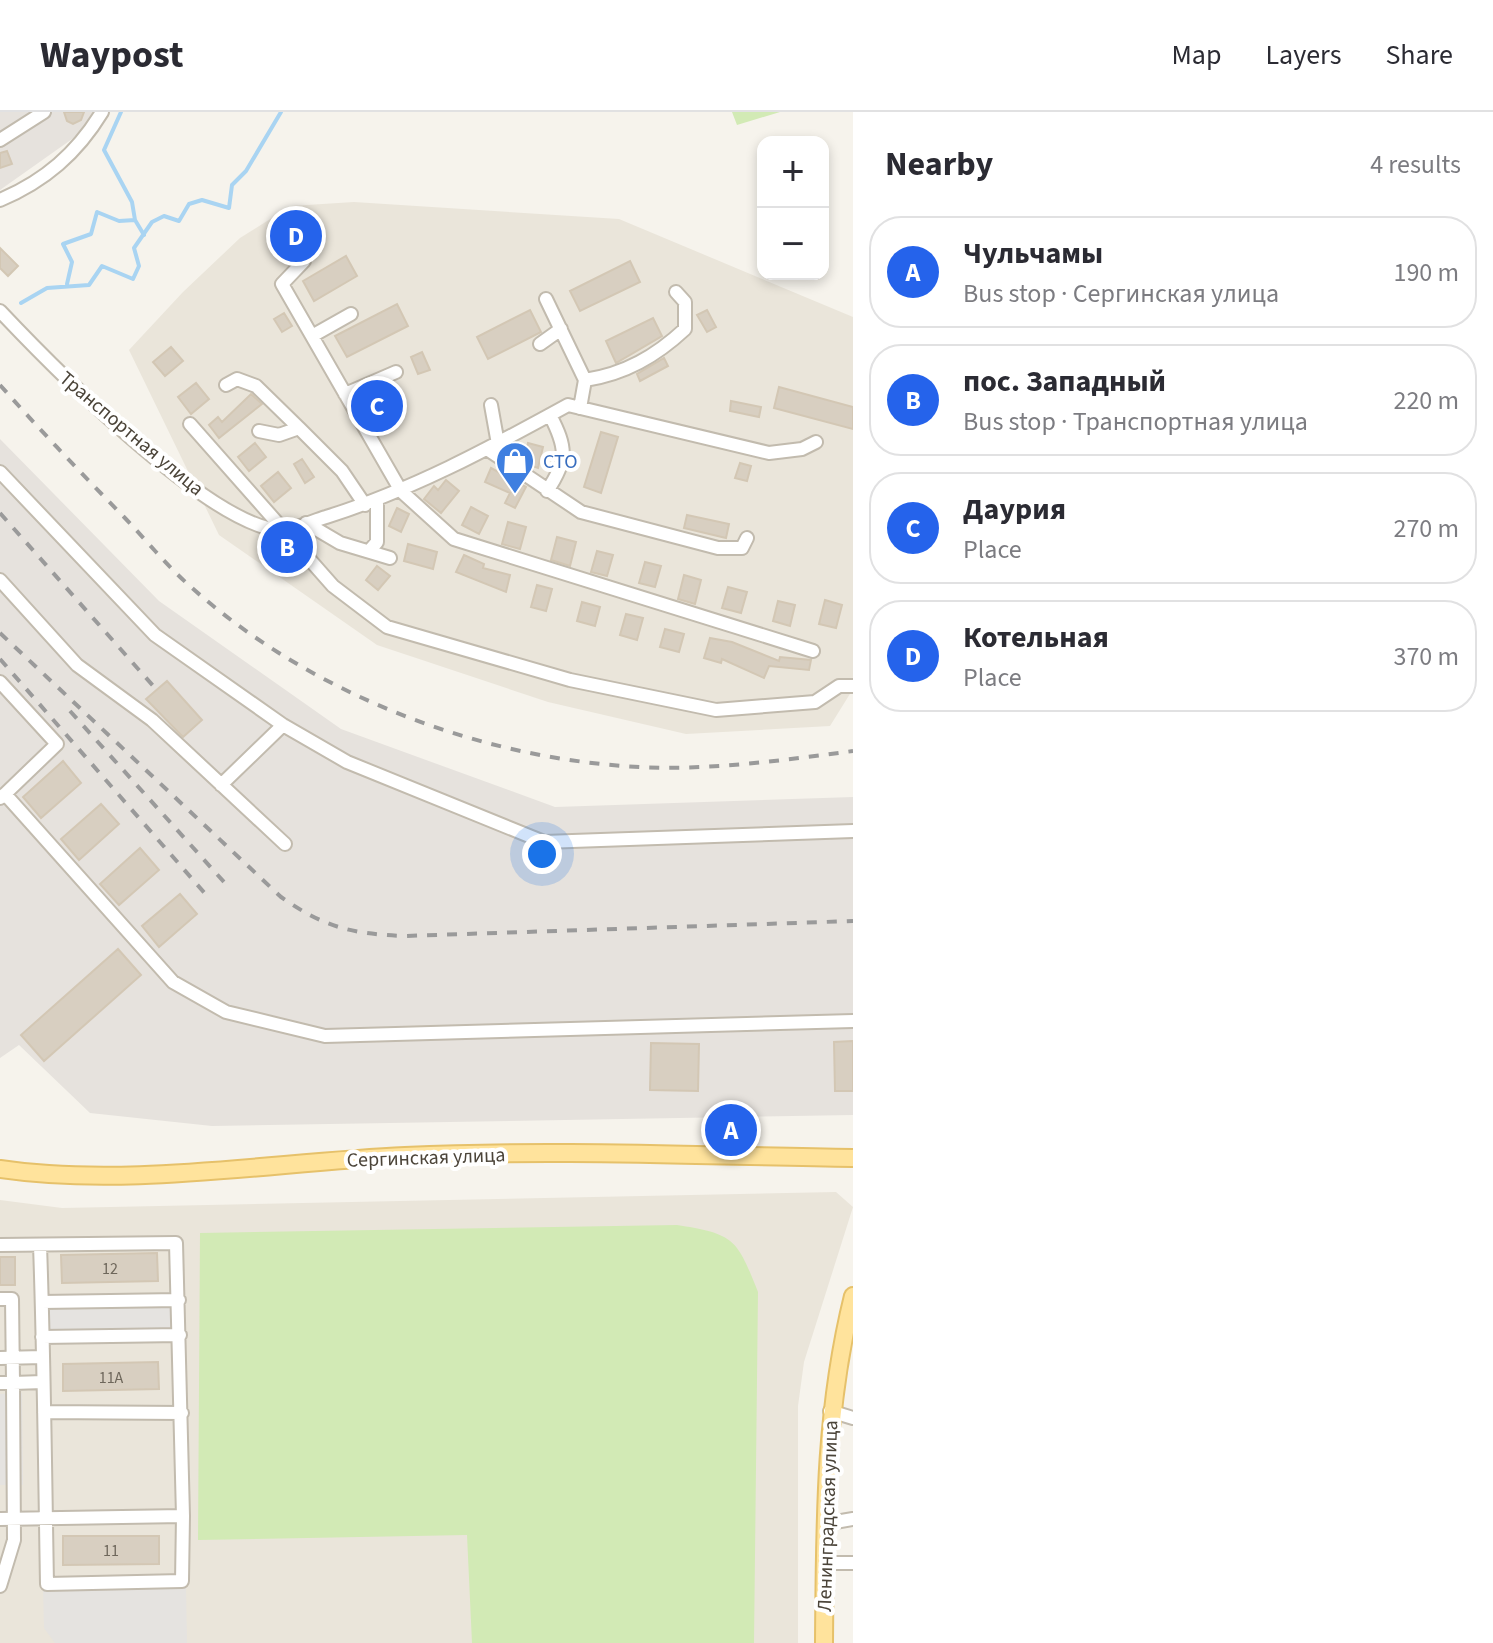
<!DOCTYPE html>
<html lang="en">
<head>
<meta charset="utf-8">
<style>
  :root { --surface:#fff; --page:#f7f7f7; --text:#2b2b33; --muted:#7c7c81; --line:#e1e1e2; --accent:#2563eb }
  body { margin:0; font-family:"Source Sans 3",sans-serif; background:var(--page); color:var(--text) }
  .controls { position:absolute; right:24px; top:24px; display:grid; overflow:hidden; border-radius:16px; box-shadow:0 4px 12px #0003 }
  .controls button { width:72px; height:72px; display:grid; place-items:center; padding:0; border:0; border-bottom:2px solid var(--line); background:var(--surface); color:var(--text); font:40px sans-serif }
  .you { position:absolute; left:542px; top:742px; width:28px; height:28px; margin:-20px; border:6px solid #fff; border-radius:50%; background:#1a73e8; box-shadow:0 0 0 12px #1a73e833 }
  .badge { display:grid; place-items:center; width:52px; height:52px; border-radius:50%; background:var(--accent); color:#fff; font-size:26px; font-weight:700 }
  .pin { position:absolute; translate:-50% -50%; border:4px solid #fff; box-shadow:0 2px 8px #0006 }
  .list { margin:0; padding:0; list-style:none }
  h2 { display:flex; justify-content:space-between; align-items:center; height:104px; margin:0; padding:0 32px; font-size:34px }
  h2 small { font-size:26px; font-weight:400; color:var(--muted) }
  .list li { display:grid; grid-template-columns:52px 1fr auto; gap:24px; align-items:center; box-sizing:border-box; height:112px; margin:0 16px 16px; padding:0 16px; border:2px solid var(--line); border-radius:32px }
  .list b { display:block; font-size:30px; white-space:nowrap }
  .list p { margin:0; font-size:26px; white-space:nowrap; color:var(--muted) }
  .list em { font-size:26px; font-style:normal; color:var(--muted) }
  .map { position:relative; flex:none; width:853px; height:1531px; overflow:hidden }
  header { display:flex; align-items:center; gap:48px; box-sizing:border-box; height:112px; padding:0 40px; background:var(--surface); border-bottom:2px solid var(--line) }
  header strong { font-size:38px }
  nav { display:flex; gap:44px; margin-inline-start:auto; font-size:28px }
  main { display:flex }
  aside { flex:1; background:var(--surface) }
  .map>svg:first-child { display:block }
  .residential { fill:#eae5da }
  .industrial { fill:#e6e2dd }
  .green { fill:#d2eab5 }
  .parking { fill:#e5e3e0 }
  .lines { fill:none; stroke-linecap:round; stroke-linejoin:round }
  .stream { stroke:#a9d4f2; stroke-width:4 }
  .building { fill:#d8cfc1; stroke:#d3c7b4; stroke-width:2 }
  .minor-casing { stroke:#c2bbae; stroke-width:16 }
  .major-casing { stroke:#e6c16a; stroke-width:20 }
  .minor { stroke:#fff; stroke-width:12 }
  .major { stroke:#ffe39c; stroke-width:16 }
  .rail { stroke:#9a9a9a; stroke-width:4; stroke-dasharray:10 10; stroke-linecap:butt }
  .labels { text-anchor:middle; stroke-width:8; stroke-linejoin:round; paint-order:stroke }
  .number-label { font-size:16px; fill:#6e675b }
  .street-label { font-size:20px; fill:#4b4439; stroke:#fff }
  .shop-label { font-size:20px; fill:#366cbe; stroke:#fff; text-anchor:start }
</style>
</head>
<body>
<header>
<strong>Waypost</strong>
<nav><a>Map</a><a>Layers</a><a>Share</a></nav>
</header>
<main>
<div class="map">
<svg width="853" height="1531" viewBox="0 0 853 1531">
  <rect width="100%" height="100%" fill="#f6f3ec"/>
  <path class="residential" d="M354,90L619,107L853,205V577L830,614L686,622L548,590L377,533L219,423L129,238L183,180L240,126L291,94Z
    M836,1080L853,1095L804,1250L798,1294V1531H0V1088L62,1096Z"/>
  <path class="industrial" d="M0,0H96L82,20L0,78Z
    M0,327L159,489L341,617L555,695L853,685V1003L212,1014L90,1001L19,933L0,946Z"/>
  <path class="green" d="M732,0H780L737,13Z
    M677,1113C735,1122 737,1127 758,1180L754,1531H472L467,1423L198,1428L200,1121Z"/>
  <path class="parking" d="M174,1195V1216L47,1218L46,1196Z
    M22,1281L23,1373H0V1282Z
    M186,1475L187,1531H55L44,1516L43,1477Z"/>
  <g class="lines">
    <path class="stream" d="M121,0L104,38L132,90L135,108L144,123
      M67,172L72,150L63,132L91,122L97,100L119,109L135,108
      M21,191L47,176L89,173L102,154L133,167L139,154L134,136L152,110L164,104L179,109L189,92L202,88L229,96L232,73L246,59L281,0"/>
  </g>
  <path class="building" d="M64,0H84L81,8L73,12L67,9Z
    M7,39L12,52L0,56V41Z
    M301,105L313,135L290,144L278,114Z
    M0,136L18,154L8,164L0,156Z
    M346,144L357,164L314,189L303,169Z
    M630,149L640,170L580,199L570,179Z
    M397,192L408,214L347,245L335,224Z
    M530,198L541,220L488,247L477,225Z
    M707,198L716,215L707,220L697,203Z
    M284,201L292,214L282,220L274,207Z
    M653,206L662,224L616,251L606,229Z
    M171,235L183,249L165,264L153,250Z
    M422,240L430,258L418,262L411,245Z
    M664,246L668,254L640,269L637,262Z
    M196,271L209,287L191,302L178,285Z
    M779,275L853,295V317L774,296Z
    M251,282L262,292L219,326L209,313L218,305L222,310Z
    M383,285L388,294L372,304L367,294Z
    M731,289L761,295L759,305L730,299Z
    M601,320L618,325L601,381L584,375Z
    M255,331L266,345L249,359L238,345Z
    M528,331L543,335L538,356L524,351Z
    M302,347L314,365L305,371L294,352Z
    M740,351L751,354L747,369L735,366Z
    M491,356L526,375L515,396L505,391L510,381L485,370Z
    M278,360L291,376L274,390L261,374Z
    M446,368L459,379L441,401L424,387L434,374L438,378Z
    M471,395L488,404L479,422L462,413Z
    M397,396L409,402L401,420L389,414Z
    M687,403L729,412L726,426L684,416Z
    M508,410L526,415L520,437L502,432Z
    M557,425L576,430L570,454L551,448Z
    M408,432L437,440L433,457L404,449Z
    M597,439L613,443L607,464L591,460Z
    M464,443L484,452L483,456L510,463L506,480L456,460Z
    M645,450L661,454L655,475L639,471Z
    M377,454L390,464L378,478L366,468Z
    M684,463L701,468L695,492L678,487Z
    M537,473L552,477L546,499L531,495Z
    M728,475L747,480L741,501L722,496Z
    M825,488L842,493L836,516L819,512Z
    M778,489L795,493L790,514L773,509Z
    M582,490L600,495L595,514L577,509Z
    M626,502L643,506L637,528L620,523Z
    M665,517L684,522L679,540L660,535Z
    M710,526L732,530L779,549L780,545L811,548L809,558L769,554L764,566L722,547L721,551L704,546Z
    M167,569L202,608L183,625L146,587Z
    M63,649L81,671L41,706L23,685Z
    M101,692L119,712L79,748L61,727Z
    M140,736L159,758L119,793L100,772Z
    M180,782L197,802L159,835L142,814Z
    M118,837L141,863L44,949L21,923Z
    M853,929V979H835L834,930Z
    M651,931L699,932L698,979L650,978Z
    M157,1141L158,1169L62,1171L61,1143Z
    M0,1145H15V1173H0Z
    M158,1250L159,1277L63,1279V1252Z
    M63,1424H159V1452L63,1453Z"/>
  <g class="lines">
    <defs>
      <path id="minor" d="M0,28L44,0
        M0,88C45,69 77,41 102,0
        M304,149L282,172L401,379L454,427L813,539
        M546,187L585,268L580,296
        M0,199C51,253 207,412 279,418C293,419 312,409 326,405C412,378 488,337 568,293L769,341L802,337L816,330
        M312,224L351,202
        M540,232L561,217
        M585,268C625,262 656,244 685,217V190L676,180
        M226,273L237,267L256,274L299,316
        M345,282L396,260
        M491,293L498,332
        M190,312L333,474L387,515L570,568L716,598L815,590L839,574H853
        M259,319L279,323L299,316L342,359L365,393
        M487,337L581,400L718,436H742L747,426
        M0,360L155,523L283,613L347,650L544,730L853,719
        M547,379C568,348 567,336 550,303
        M306,411L340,431L390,446
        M370,438L377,430V389
        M0,468L77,553L152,608L285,732
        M0,570L57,632L5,682
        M221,673L283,613
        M0,686L5,682L173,870L226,900L325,924L853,909
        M0,1133L176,1131L183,1404
        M0,1187H12L13,1271H0
        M42,1190L179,1188
        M42,1225L180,1223
        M0,1246L43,1245
        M830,1299L853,1306
        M44,1300L182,1301
        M0,1407L183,1404L182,1469L47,1472C45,1359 44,1246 40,1133
        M824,1412L853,1407
        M824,1451H853
        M0,1474L14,1428L13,1271L43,1270"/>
      <path id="major" d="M0,1057C127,1076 275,1050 405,1044C554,1037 704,1044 853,1046
        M824,1531C825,1411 824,1301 853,1184"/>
    </defs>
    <use href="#minor" class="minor-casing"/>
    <use href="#major" class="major-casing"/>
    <use href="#minor" class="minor"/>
    <use href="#major" class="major"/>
    <path class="rail" d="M0,273C40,318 82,362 124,405C146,428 167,454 191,475C307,579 470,643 624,654C700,660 778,649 853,639
      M0,401L155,576
      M0,521L281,785C324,815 351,822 404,824L853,809
      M0,547L208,785
      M70,599L224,770"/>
  </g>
  <defs>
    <symbol id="shop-pin" viewBox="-11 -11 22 30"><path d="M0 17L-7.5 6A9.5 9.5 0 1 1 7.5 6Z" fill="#3f7fe0" stroke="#fff"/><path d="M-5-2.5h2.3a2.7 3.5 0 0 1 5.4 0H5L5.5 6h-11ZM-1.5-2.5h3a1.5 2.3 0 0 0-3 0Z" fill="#fff"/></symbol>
  </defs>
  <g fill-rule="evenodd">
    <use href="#shop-pin" x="493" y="327" width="44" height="60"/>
  </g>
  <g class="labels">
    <g class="number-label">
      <text x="110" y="1162">12</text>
      <text x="111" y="1271">11А</text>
      <text x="111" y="1444">11</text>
    </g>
    <g class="street-label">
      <text transform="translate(132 321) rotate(40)" y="7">Транспортная улица</text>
      <text transform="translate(426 1045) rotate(-2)" y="7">Сергинская улица</text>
      <text transform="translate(827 1404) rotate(-88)" y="7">Ленинградская улица</text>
    </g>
    <g class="shop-label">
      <text x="543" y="356">СТО</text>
    </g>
  </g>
</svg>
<div class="controls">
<button>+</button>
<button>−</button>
</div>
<div class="you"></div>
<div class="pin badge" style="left:731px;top:1018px">A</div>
<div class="pin badge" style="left:287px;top:435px">B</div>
<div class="pin badge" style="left:377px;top:294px">C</div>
<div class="pin badge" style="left:296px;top:124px">D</div>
</div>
<aside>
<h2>Nearby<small>4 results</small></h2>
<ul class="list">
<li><span class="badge">A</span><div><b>Чульчамы</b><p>Bus stop · Сергинская улица</p></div><em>190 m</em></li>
<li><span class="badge">B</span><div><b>пос. Западный</b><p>Bus stop · Транспортная улица</p></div><em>220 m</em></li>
<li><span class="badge">C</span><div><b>Даурия</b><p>Place</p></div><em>270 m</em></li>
<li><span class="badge">D</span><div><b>Котельная</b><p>Place</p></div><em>370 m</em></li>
</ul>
</aside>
</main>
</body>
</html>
